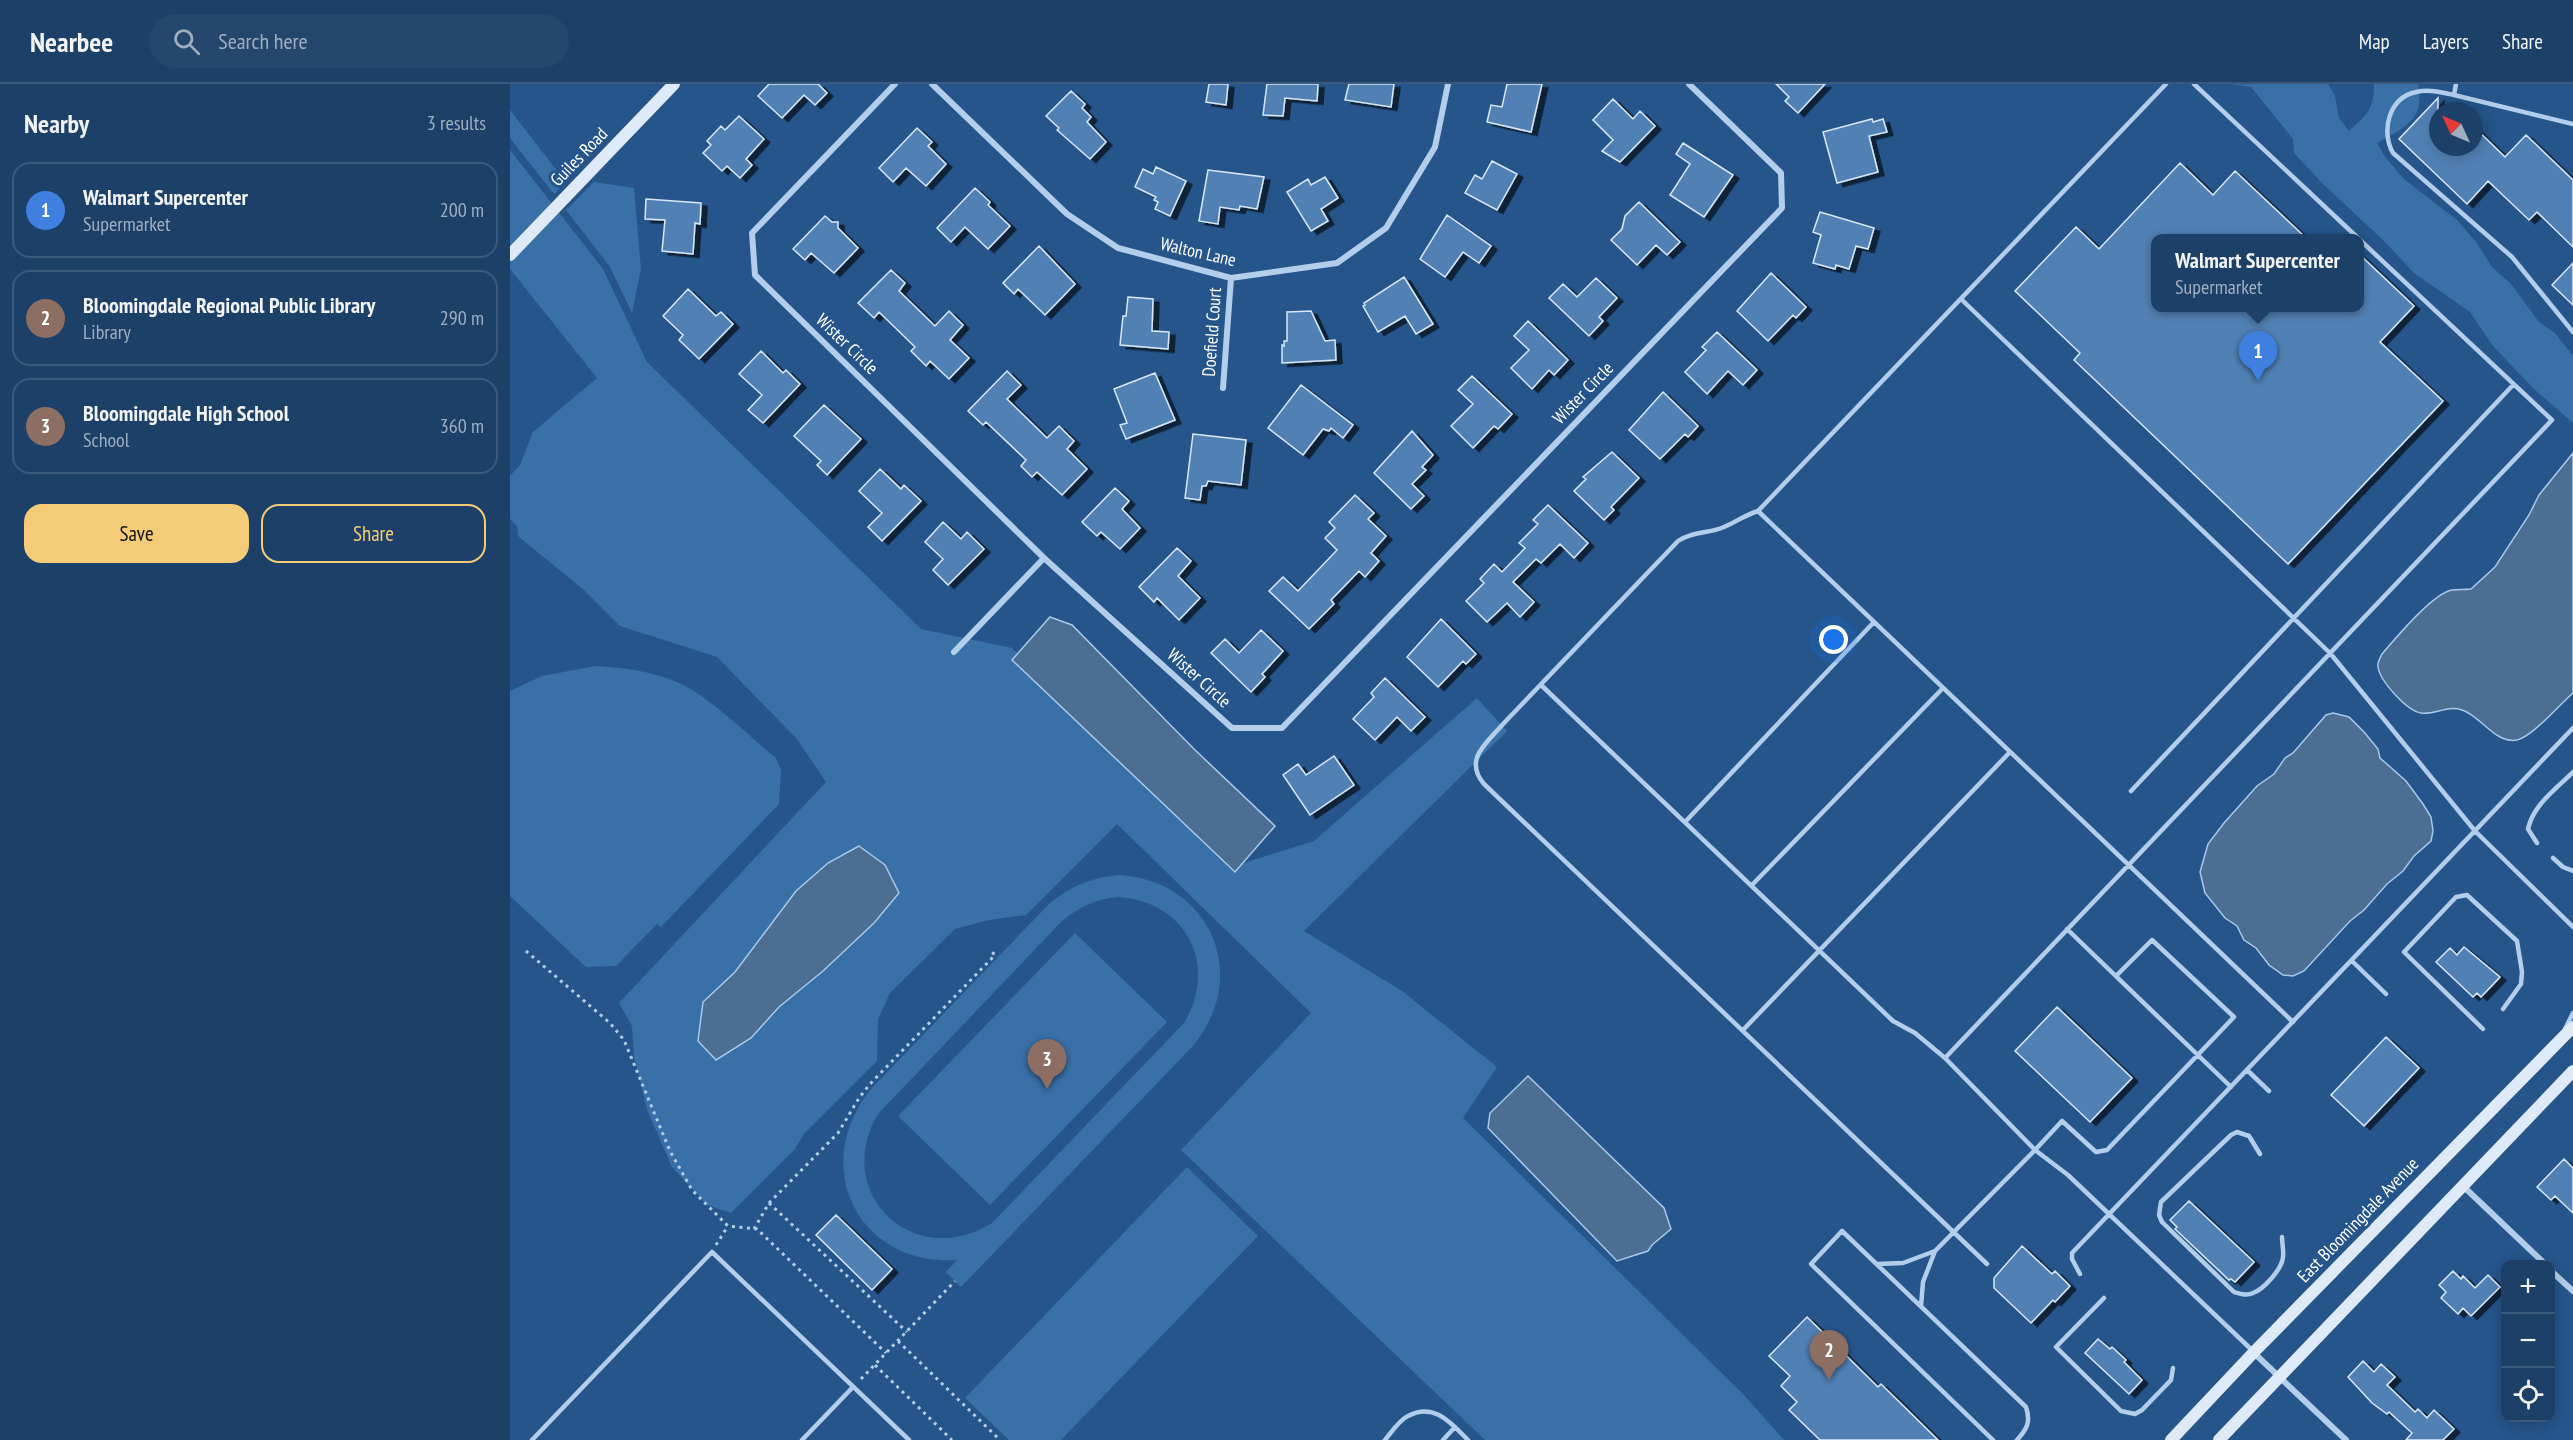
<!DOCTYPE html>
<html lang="en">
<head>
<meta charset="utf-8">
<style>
  :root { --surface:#1c4068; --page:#25476e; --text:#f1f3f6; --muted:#a0afc0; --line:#3a597c; --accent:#f4cb77 }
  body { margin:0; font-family:"PT Sans Narrow",sans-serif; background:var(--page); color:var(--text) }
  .controls { position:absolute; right:18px; bottom:18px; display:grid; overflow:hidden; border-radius:12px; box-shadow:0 3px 15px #0003 }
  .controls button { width:54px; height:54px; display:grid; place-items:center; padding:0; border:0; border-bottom:2px solid var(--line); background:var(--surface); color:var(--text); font:30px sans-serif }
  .compass { position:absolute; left:1919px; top:18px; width:54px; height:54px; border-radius:50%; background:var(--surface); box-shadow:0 3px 15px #0003; rotate:314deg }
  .you { position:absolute; left:1324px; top:556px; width:21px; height:21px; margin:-15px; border:4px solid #fff; border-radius:50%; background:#1a73e8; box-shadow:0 0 0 9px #1a73e833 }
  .badge { display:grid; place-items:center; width:39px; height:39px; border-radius:50%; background:var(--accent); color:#fff; font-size:20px; font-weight:700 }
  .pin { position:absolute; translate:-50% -50px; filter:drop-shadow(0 2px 3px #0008) }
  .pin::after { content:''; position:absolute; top:32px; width:21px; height:18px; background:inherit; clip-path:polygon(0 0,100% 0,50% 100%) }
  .popup { position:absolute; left:1641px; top:150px; width:213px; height:78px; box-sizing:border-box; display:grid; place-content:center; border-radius:12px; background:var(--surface); filter:drop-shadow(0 2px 4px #0005); font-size:20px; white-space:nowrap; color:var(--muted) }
  .popup b { font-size:22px; color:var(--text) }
  .popup::after { content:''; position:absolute; left:50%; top:100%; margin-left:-12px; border:12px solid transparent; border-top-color:var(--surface) }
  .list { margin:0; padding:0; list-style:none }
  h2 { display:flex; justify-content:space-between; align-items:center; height:78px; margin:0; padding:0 24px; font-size:26px }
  h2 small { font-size:20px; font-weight:400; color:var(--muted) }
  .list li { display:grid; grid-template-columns:39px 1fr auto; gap:18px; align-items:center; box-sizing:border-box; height:96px; margin:0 12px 12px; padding:0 12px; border:2px solid var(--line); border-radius:18px }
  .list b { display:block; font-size:22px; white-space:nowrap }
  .list p { margin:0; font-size:20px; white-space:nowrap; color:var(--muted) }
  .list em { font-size:20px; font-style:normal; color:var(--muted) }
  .actions { display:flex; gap:12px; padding:18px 24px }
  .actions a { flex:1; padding:14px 0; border:2px solid var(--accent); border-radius:18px; text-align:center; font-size:21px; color:var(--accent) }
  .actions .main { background:var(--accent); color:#111 }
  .icon { flex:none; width:33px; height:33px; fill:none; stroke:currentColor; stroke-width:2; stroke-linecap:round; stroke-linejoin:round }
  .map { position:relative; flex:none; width:2063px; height:1356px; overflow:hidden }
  header { display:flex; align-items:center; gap:36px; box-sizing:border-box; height:84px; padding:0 30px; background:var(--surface); border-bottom:2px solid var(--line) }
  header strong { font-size:28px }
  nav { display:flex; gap:33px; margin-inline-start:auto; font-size:21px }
  .search { width:420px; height:54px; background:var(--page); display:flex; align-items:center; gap:15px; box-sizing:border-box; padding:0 21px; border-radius:33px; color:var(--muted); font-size:22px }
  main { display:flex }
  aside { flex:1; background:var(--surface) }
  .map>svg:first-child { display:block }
  .green { fill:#3970a8; fill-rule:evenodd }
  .water { fill:#4c6e93; stroke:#a7c9eb; stroke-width:1.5 }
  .building { fill:#5181b4; stroke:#d7e7f8; stroke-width:1.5; filter:url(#shadow) }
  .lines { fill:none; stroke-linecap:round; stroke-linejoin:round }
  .path { stroke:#b3ceea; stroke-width:3; stroke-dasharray:3 4.5; stroke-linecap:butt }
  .lane { stroke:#b3ceea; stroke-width:4.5 }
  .street { stroke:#b3ceea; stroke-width:6 }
  .secondary { stroke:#deeaf8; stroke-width:12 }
  .labels { text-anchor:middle; stroke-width:6; stroke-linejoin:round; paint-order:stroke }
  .street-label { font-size:18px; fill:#fff; stroke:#25558b }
</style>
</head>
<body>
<header>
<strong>Nearbee</strong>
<div class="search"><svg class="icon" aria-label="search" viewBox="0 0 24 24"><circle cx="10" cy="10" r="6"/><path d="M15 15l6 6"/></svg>Search here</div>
<nav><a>Map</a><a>Layers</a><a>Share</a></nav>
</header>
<main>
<aside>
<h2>Nearby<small>3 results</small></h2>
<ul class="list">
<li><span class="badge" style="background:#3f7fe0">1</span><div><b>Walmart Supercenter</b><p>Supermarket</p></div><em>200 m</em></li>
<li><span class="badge" style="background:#8d6e63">2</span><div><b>Bloomingdale Regional Public Library</b><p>Library</p></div><em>290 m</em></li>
<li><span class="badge" style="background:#8d6e63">3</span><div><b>Bloomingdale High School</b><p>School</p></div><em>360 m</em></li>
</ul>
<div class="actions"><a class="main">Save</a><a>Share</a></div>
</aside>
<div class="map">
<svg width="2063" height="1356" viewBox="0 0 2063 1356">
  <defs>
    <filter id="shadow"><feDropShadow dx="6" dy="3.5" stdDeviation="0" flood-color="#0009"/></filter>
  </defs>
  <rect width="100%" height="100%" fill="#25558b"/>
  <path class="green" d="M1722,0H1818L1825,12L1829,34L1839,47C1857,31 1864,25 1864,0H1908C1915,37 1895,43 1867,59L1875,73L1894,95L1947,136L1966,158L1982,183L2001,200L2029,238L2045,249L2063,272V339L2023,304L1983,262L1960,228L1904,189L1873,156L1813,100L1784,69L1783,55L1741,3Z
    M0,26L51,92L61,93L44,110L0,54Z
    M0,66L93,185L137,278L411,545L502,564L727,781L804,757L967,614L997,647L794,847L892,907L987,983L953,1034L1234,1311L1274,1356H975L671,1066L801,929L607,740L516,831L479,836L445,845L380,909L368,935L367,977L294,1050L285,1065L221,1129L197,1121L162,1083L138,1028L124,973L122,942L109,919L316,698L287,655L207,573L110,542L75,507L8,452L7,442L0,435V392L10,381L23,348L87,294L0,185Z
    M84,98L124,104L131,185L122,229L100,183L56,126Z
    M86,582C119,584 156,589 184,607C213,626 239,652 266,674L271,686L269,720L151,843L147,840L106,882L76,883L0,812V607L32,592Z
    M608,791C701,796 742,892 682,963L451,1203L436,1188L447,1176C347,1182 299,1081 361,1005L537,822C558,803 580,794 608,791ZM608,813C676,817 709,881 674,939L482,1139C404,1188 321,1109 368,1030L552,837C569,823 586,815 608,813Z
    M565,849L657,938L480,1121L388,1032Z
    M677,1083L748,1152L551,1356H499L455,1314Z"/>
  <path class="water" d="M2063,369V609C2049,621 2023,652 2007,656C1985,660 1971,632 1952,626C1937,621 1925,631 1911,629C1897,627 1870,597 1868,583C1867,578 1870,575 1872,570C1885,555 1923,509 1942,506C1948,505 1954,506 1961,505L1985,483L2019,431L2029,411Z
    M540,533L562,541L684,665L765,742L725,788L502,576Z
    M1823,629L1839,633L1854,648L1868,665L1870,674L1896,697L1913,720L1921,733L1923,747L1921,757L1904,772L1893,787L1877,800L1854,826L1840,837L1794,887L1783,892L1773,891L1759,881L1746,864L1734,856L1727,842L1715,834L1695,809L1690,788L1698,760L1714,739L1747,702L1764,690L1775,674L1783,669L1816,631Z
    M349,762L375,781L389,809L364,839L313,887L269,923L241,954L206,976L188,957L193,918L225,888L286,807L318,779Z
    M1018,992L1154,1124L1161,1145L1142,1161L1138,1167L1107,1177L978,1044L980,1029Z"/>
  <path class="building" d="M259,0H308L317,9L305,21L294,11L272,34L248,12Z
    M699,0H718L716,21L696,18Z
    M757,0H808L807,17L775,14L773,32L753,31Z
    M839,0H884L881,23L835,16Z
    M997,0H1032L1021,48L977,38L981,21L992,23Z
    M1266,0H1315L1288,29L1275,17L1279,13Z
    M561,7L575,20L572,24L581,33L577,38L596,58L580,75L547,46L549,44L536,32Z
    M1928,14V63H1964V43L1995,73L2016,51L2063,96V163L2027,128L2019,136L1978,97L1957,120L1889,55Z
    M1103,15L1123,35L1130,27L1145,42L1110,78L1092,67L1103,56L1083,36Z
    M229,32L254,55L236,75L242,81L230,94L217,82L212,87L193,69L201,61L197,57L211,42L215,46Z
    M1362,35L1363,38L1373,35L1377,48L1359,52L1368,88L1327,99L1313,48Z
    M407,44L422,58L418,62L436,80L416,102L396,84L383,98L369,84Z
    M1173,59L1223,91L1194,133L1160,111L1180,80L1166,70Z
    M982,77L1007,90L987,126L955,109L965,91L972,95Z
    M1670,79L1703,111L1725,87L1796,154H1646V224H1850V171L1904,222L1870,258L1933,317L1778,480L1564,276L1570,269L1505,207L1566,143L1589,165Z
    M646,83L676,97L660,132L645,125L648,118L644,116L646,113L625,103L633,85L643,90Z
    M698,86L754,93L747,125L730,122L729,126L710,123L708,140L689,137Z
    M815,93L828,114L811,125L818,137L801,147L777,108L798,95L801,101Z
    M465,104L480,118L478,121L500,142L478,165L455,143L441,158L427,144Z
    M136,115L191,119L190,140L185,139L183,170L152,167L155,136L135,135Z
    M1129,118L1170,158L1157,171L1146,161L1127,181L1101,156L1112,145L1115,132Z
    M1310,128L1364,144L1358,165L1346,162L1339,185L1326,181L1325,185L1303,179L1311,151L1303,148Z
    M937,131L981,162L969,179L953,168L935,193L910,175Z
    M315,132L322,138H328V144L348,164L324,189L301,169L295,176L283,165Z
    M529,162L565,200L535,231L508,205L504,210L493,199Z
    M2063,179V221L2042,201Z
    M381,186L395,199L389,207L425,242L439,227L453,241L440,256L459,274L439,295L420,277L416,282L401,267L405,263L369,228L364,234L348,219Z
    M1261,189L1296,223L1286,234L1283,231L1258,257L1227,227Z
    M894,193L923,240L906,250L895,232L868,248L853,222L855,221L854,219Z
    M1086,194L1107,214L1089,233L1093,237L1079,252L1039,214L1053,200L1067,213Z
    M178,205L206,232L211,228L223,240L189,275L169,256L173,251L153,232Z
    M618,213L643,215L642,247L659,248L658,265L610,261L613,232H616Z
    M801,227L815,257L825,256L826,276L772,279V261L774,262V257H777V228Z
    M1018,237L1058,276L1044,291L1039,286L1022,305L1001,284L1019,266L1004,252Z
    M1207,248L1247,286L1233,301L1218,287L1197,310L1175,288L1196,266L1192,263Z
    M251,267L273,289L276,286L290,300L253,339L238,326L252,311L229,290Z
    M497,287L511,301L497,315L537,354L549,342L564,357L557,365L577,385L552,411L527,388L522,393L511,382L516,376L476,338L473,341L458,327Z
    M645,289L665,336L616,355L610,341L617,339L604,305Z
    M962,292L1002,330L988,345L984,342L963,364L941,342L963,320L948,306Z
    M791,301L843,341L833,354L821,344L819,347L813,345L793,371L758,344Z
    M1153,308L1188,342L1178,353L1175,350L1150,375L1119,346Z
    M314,321L351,355L317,391L307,381L311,377L284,352Z
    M902,347L923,371L912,383L916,386L902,400L914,412L901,425L864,389Z
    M683,350L736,356L731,401L698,397L696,402H692L690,416L675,414Z
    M1102,368L1129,394L1101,423L1104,426L1094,436L1064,407L1076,395L1073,393Z
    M370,385L391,405L394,401L411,417L372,457L358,443L372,429L349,407Z
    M605,404L619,417L612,425L630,444L610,465L591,448L587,452L572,438Z
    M845,411L864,429L858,435L876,452L861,469L869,477L855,493L849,487L821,516L824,520L799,545L759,507L773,493L788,507L827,466L815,454L825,444L819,438Z
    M1038,421L1078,459L1064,474L1050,460L1031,479L1026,475L1003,498L1024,518L1010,533L997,519L977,538L956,517L974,499L970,495L984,480L992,488L1015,464L1009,459L1028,440L1023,436Z
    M433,438L451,455L457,448L474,465L438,501L423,486L433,475L415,458Z
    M667,464L681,477L668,492L690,514L669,536L647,514L644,518L629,503Z
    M931,535L966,570L956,580L953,577L928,603L897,573Z
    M751,546L773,567L752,590L755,593L741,608L701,569L715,555L729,569Z
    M875,594L915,633L901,647L887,633L865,656L843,635L864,613L861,609Z
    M824,672L844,701L800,731L773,691L788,680L796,691Z
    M1954,863L1990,893L1971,913L1967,909L1963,913L1926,878L1940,864L1947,871Z
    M1547,923L1622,994L1580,1038L1505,967Z
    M1876,953L1909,984L1854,1042L1821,1011Z
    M2054,1075L2063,1084V1129L2045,1112L2041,1116L2027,1103Z
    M1679,1117L1744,1178L1725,1198L1721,1195L1719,1196L1665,1145L1667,1143L1660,1136Z
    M326,1131L382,1185L362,1206L306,1151Z
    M1512,1162L1542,1190L1545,1187L1560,1202L1545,1218L1543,1216L1521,1239L1484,1204V1194Z
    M1943,1187L1951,1195L1953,1192L1965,1204L1978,1191L1990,1203L1961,1232L1953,1224L1948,1230L1931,1214L1936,1208L1929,1201Z
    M1297,1233L1368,1303L1371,1300L1428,1356H1310L1279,1326L1287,1318L1271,1302L1280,1292L1259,1272Z
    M1588,1255L1600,1265L1602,1263L1616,1276L1614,1278L1632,1296L1619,1310L1575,1269Z
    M1853,1277L1864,1288L1871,1280L1885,1293L1877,1301L1905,1328L1908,1325L1917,1334L1924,1326L1944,1345L1933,1356H1896L1902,1349L1879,1328L1877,1330L1862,1319L1838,1293Z"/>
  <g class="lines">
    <path class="path" d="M16,867L100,939L114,956L160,1067L182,1106L218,1142L247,1145L376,1269
      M259,1119L397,1248
      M244,1145L259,1119L328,1049L349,1014L360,1000L485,871L480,866
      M206,1161L218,1142
      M388,1257L490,1356
      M365,1281L442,1356
      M351,1295L445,1197"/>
    <path class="lane" d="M1684,0L1848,154
      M1946,0L1944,11L2063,40
      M1944,11C1931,8 1919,5 1906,8C1878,14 1871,48 1883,69L2002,173L2063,248
      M1451,215L1820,569L1965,747L2063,843
      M1248,427L1783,938
      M1031,601L1383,937L1405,949L1435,974L1525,1066L1552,1037L1586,1068L1597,1066L1724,933L1642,856L1606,892
      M1621,707L2003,301
      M1175,738L1364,538
      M2027,759L2018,745C2023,721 2046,705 2063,688
      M2043,774L2053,783L2063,787
      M1242,801L1433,604
      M1557,845L1721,1003
      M1842,877L1876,910
      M1973,945L1894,868L1946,813L1957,811L2007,857L2012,888L2011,900L1993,925
      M2055,945L2063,929
      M1233,946L1500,668
      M1435,974L2042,336L1850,156
      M1737,986L1759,1007
      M1750,1070L1739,1052L1727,1048L1721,1051L1651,1118L1649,1131L1652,1138L1724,1208C1731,1210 1737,1212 1743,1209C1754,1205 1772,1185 1773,1173C1774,1167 1772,1160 1772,1153
      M1367,1180L1393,1179L1425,1167
      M1477,1180L974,700C953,675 977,659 993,640L1168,457C1183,447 1198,450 1214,443C1226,438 1235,431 1248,427L1656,0
      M1570,1190L1562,1175V1169L2063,644
      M1594,1214L1546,1263L1611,1327L1625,1330L1632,1326L1661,1296L1663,1284
      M1411,1222L1413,1198L1425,1167L1525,1066L1558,1091L1744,1268
      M22,1356L202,1168L399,1356
      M292,1356L343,1303
      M875,1356C881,1349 889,1336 898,1332C924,1318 941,1339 958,1356
      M933,1356L945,1343
      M1483,1356L1301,1180L1332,1147L1516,1323C1521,1338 1517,1345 1507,1356"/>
    <path class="street" d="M385,0L242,149L245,191L534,474L722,644H772L1272,124L1271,89L1179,0
      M422,0L557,130L608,164L721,194L827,179L876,144L925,63L938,0
      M713,304L721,194
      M444,568L534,474
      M1953,1102L2035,1180
      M2040,1186L2063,1207
      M1744,1269L1836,1356"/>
    <path class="secondary" d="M0,171L164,0
      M1661,1356L1744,1268L2063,943
      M1709,1356L2063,987"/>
  </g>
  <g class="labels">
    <g class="street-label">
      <text transform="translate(69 73) rotate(-46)" y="6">Guiles Road</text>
      <text transform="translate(688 168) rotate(13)" y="6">Walton Lane</text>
      <text transform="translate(702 248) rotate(-86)" y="6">Doefield Court</text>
      <text transform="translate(337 260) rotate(44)" y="6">Wister Circle</text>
      <text transform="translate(1073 309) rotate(-46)" y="6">Wister Circle</text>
      <text transform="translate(689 594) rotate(42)" y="6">Wister Circle</text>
      <text transform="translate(1848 1136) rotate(-46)" y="6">East Bloomingdale Avenue</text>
    </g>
  </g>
</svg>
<div class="controls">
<button>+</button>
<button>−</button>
<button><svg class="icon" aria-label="locate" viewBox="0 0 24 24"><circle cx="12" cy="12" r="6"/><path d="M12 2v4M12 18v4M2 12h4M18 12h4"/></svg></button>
</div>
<svg class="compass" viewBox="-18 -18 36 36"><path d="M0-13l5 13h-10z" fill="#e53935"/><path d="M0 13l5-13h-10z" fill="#a0afc0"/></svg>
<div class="you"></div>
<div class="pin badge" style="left:1748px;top:297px;background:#3f7fe0">1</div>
<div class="popup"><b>Walmart Supercenter</b>Supermarket</div>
<div class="pin badge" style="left:1319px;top:1296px;background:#8d6e63">2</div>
<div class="pin badge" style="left:537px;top:1005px;background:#8d6e63">3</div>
</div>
</main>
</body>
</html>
